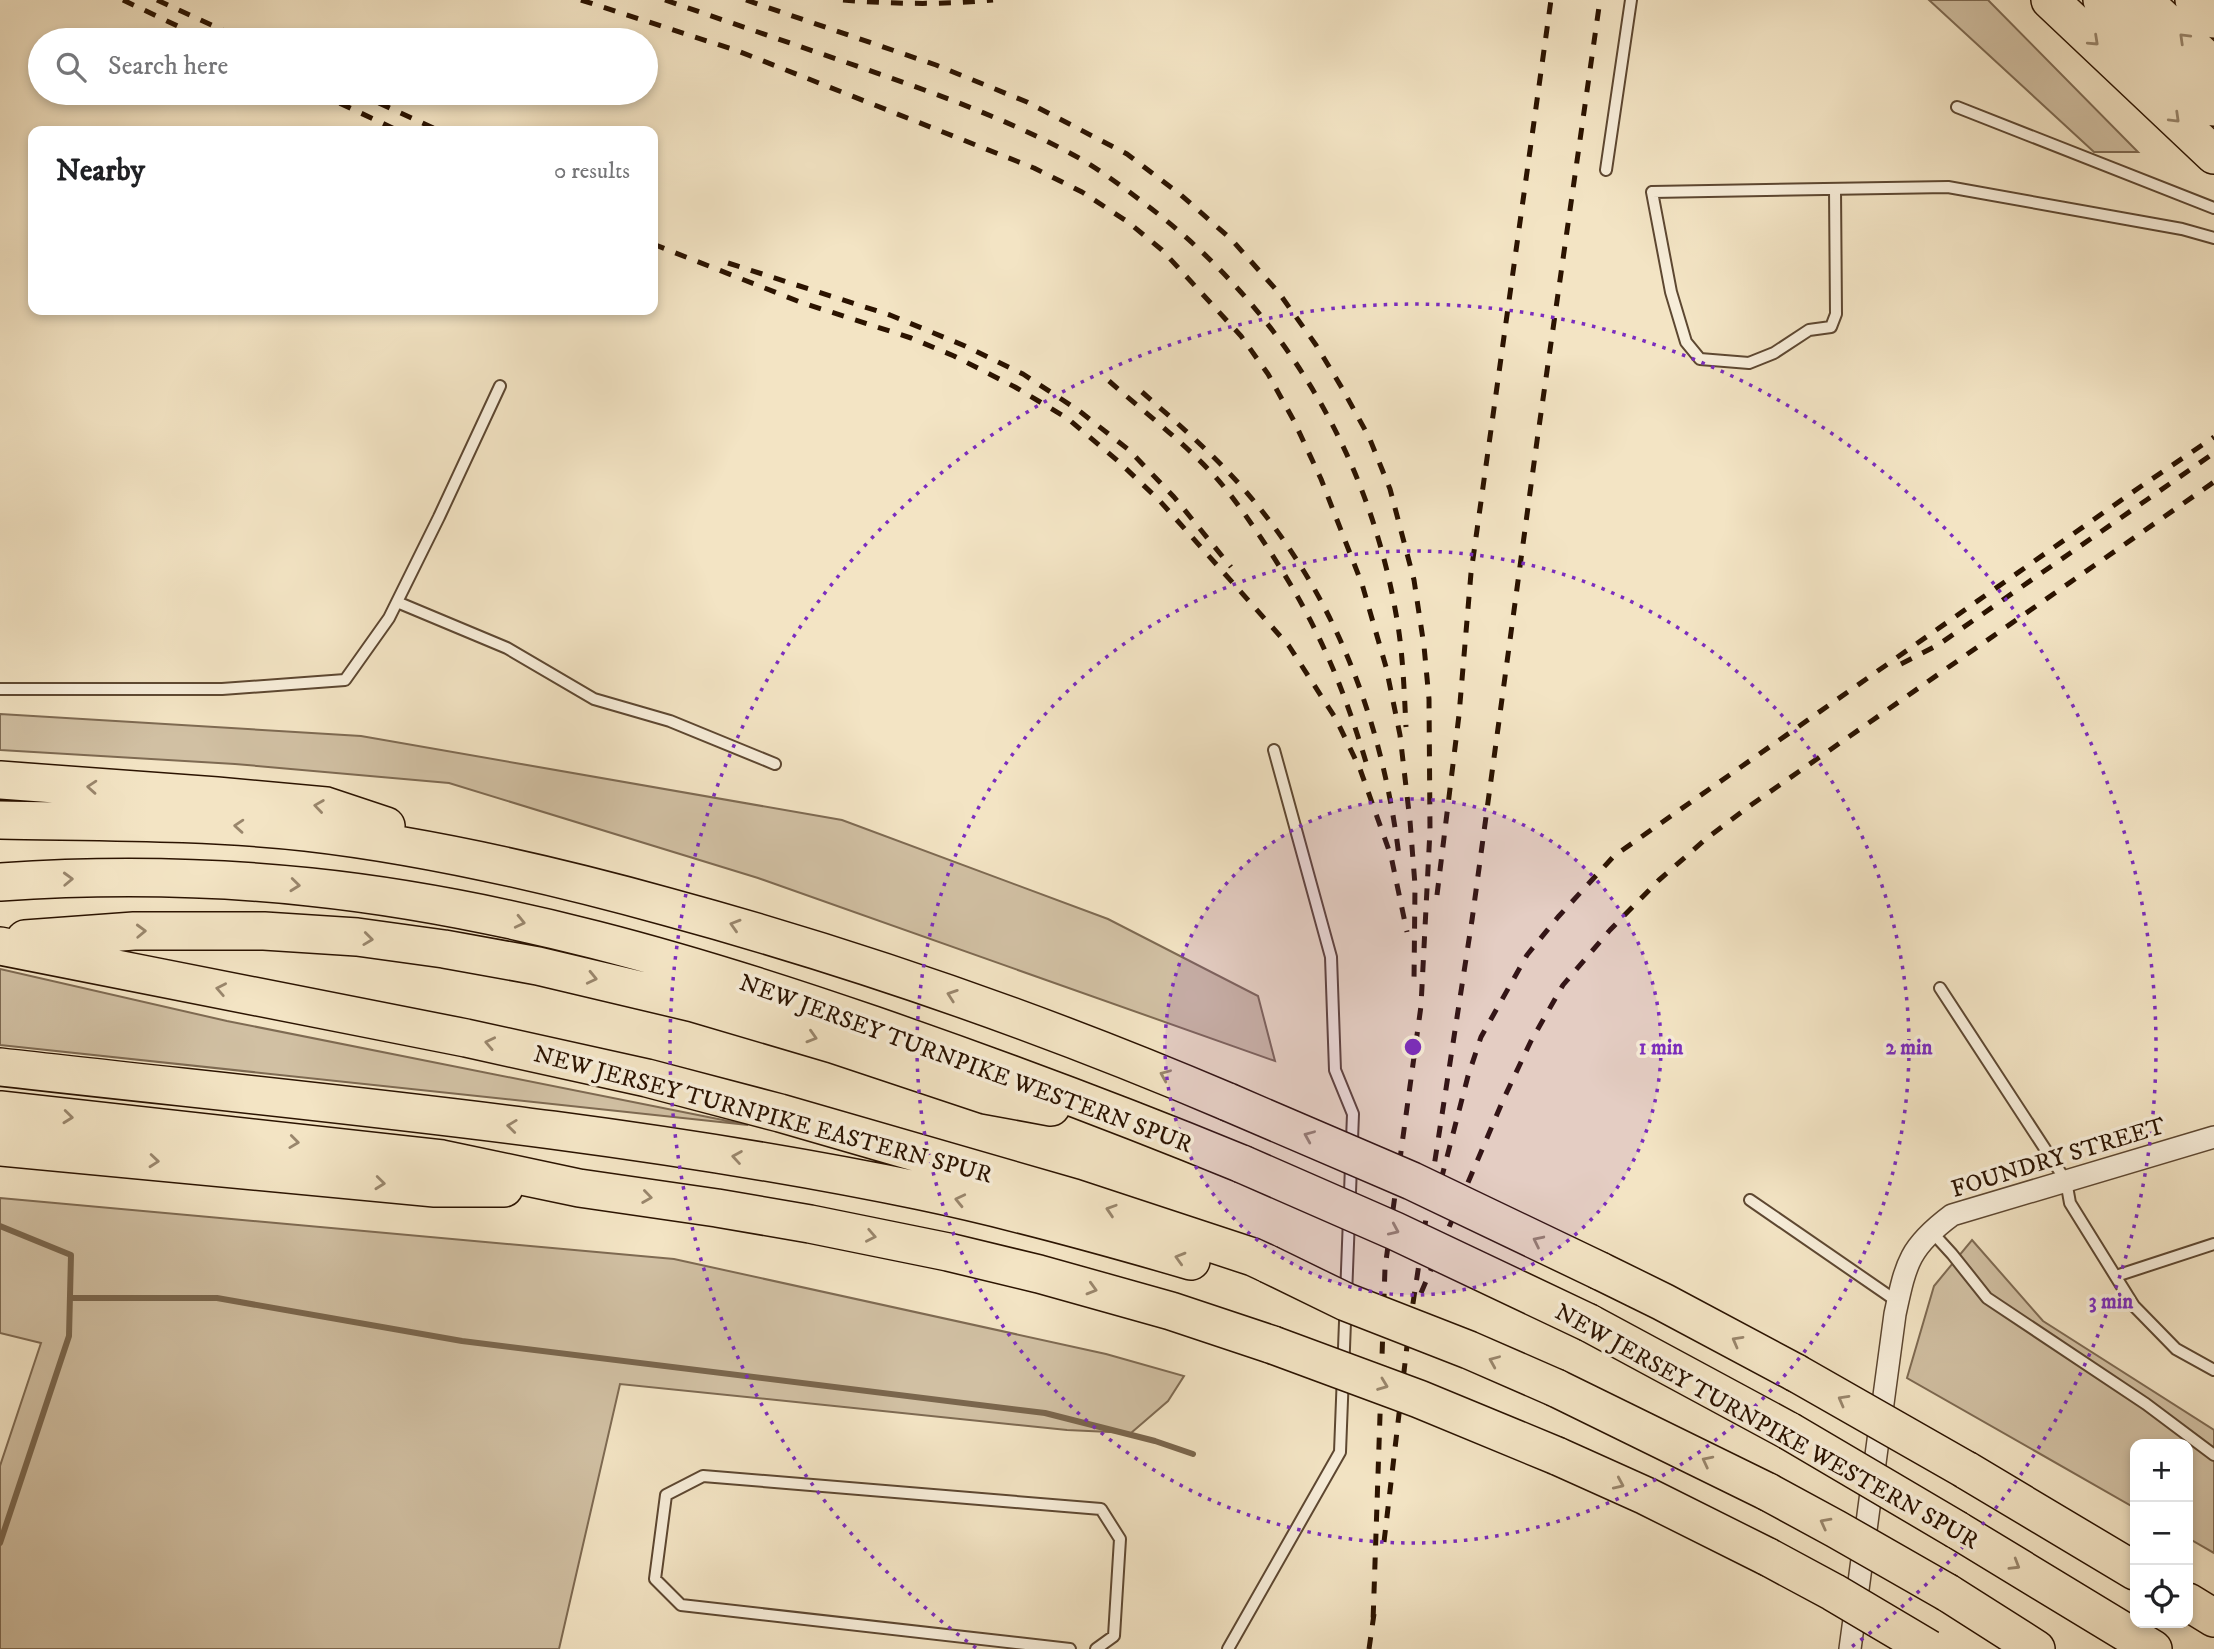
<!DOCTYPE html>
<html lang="en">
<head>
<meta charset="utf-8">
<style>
  :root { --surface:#fff; --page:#f2f2f2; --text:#202124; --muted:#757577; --line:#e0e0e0 }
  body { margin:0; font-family:"IM FELL DW Pica",serif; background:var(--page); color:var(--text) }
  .controls { position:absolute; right:21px; bottom:21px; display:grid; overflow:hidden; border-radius:14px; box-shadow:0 4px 10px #0003 }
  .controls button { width:63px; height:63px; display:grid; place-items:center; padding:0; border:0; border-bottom:2px solid var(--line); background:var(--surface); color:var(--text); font:35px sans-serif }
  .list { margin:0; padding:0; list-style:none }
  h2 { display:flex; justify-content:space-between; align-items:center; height:91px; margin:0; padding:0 28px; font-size:30px }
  h2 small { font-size:23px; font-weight:400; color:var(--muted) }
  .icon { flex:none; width:38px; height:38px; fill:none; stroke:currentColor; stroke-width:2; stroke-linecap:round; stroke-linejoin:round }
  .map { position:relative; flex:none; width:2214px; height:1649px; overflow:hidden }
  .search { position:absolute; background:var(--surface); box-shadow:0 4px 10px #0003; left:28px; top:28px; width:630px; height:77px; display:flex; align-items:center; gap:18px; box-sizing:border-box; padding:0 24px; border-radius:38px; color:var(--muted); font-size:26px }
  .panel { position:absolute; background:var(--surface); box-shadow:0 4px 10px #0003; left:28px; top:126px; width:630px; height:189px; border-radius:14px }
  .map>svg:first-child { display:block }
  .green { fill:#d1c0a3; stroke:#7e6a52; stroke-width:2 }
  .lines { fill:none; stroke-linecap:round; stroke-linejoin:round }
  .stream { stroke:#7a664d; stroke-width:6 }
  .service-casing { stroke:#5d4731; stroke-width:14 }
  .minor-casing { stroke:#5d4731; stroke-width:24 }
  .motorway-casing { stroke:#2b1300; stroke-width:40 }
  .service { stroke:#f7edd9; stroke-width:10 }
  .minor { stroke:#f7edd9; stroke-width:21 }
  .motorway { stroke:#f3e4c4; stroke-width:37 }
  .rail { stroke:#2b1300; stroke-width:5; stroke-dasharray:12 12; stroke-linecap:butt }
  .motorway-bridge-casing { stroke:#2b1300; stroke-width:40; stroke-linecap:butt }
  .motorway-bridge { stroke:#f3e4c4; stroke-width:37 }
  .oneway { stroke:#99866c }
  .ring { fill:none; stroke:#7b2cbf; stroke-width:3.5; stroke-dasharray:3.5 7 }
  .labels { text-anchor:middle; stroke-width:7; stroke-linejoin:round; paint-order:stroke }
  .street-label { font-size:24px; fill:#2b1300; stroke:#f7edd9 }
  .centre { fill:#7b2cbf; stroke:#f7edd9; stroke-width:3.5 }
  .ring-label { font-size:21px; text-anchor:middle; font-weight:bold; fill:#7b2cbf; stroke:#f7edd9; stroke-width:7; stroke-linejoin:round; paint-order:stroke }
</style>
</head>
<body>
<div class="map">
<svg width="2214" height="1649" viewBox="0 0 2214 1649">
  <rect width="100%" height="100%" fill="#f3e4c4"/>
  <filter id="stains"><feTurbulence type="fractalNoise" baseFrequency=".00286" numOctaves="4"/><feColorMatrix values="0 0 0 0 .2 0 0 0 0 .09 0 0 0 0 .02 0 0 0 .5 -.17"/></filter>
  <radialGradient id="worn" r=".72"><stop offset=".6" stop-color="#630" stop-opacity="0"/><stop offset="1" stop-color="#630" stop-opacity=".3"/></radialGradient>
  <path class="green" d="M1929,0H1988L2138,152H2094Z
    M0,714L361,736L842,820L1108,919L1258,996L1275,1061L758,878L449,783L235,764L0,750Z
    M0,969L227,1021L748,1125L0,1045Z
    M0,1198L674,1259L1106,1354L1184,1376L1168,1401L1131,1433L1067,1430L620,1384L559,1649H0V1466L41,1343L0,1333Z
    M1972,1240L2043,1321L2214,1430V1553L2188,1538V1444H2135V1508L1907,1378L1934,1286Z"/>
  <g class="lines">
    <path class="stream" d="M0,1226L71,1255L69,1336L0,1543
      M70,1298H217L462,1341L1045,1413L1155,1441L1193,1454"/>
    <defs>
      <path id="service" d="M1957,107L2214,208
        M1606,170L1631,0
        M1835,189L1836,314L1831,327L1809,330L1774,353L1749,363L1700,359L1686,342L1671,292L1652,192L1948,187L2182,229L2214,238
        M397,602L507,648L594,699L670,721L775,764
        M0,689H222L345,680L389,618L439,517L500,386
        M1940,988L2066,1181L2070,1203L2134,1306L2176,1349L2214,1370
        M1750,1200L1898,1302
        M1931,1231L1952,1254L1987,1298L2146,1404L2214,1455
        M2116,1276L2214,1244
        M1070,1649L681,1605L655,1579L666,1495L703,1476L1101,1509L1120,1539L1114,1636L1096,1649
        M1228,1649L1340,1452L1353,1114L1335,1070L1331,957L1274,750"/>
      <path id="minor" d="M1850,1649L1895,1314C1906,1263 1909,1247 1952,1215L2214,1137"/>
      <path id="motorway" d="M2050,0L2214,155
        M2102,0L2214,107
        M2143,0L2214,67
        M2194,0L2214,19
        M0,780L217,796L326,806L386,826
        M0,820C102,822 204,821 306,832C429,846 549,874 668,907C859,959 1045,1024 1228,1102
        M0,882C103,875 207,876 310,887C502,907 691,962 873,1025C997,1068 1120,1114 1242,1164
        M25,939L134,931H264L357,937L444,949L538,966L694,1003L833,1044L986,1095L1051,1107
        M0,946L466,1038L647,1078L780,1113L1074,1198L1253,1257L1268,1264
        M0,1067C307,1102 617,1128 921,1191C1012,1210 1102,1235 1191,1261
        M0,1110L442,1159L579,1188L717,1208L810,1224L948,1252L1039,1274L1171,1311L1273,1345
        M0,1147L435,1188H504
        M1600,1271L1663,1302L1796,1373
        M1589,1323L1789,1431
        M1556,1388L1768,1492
        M1557,1456L1646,1496L1768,1557
        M1966,1470L2135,1571
        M1957,1530L2153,1649
        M1948,1593L2036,1649
        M2188,1602L2214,1618"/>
    </defs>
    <use href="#service" class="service-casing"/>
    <use href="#minor" class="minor-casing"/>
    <use href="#motorway" class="motorway-casing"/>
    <use href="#service" class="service"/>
    <use href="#minor" class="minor"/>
    <use href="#motorway" class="motorway"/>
    <path class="rail" d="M123,0L207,40
      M157,0L244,40
      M581,0L738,51L1034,168L1082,192L1128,222L1162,250L1241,336L1268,374L1294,421L1321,479L1362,584L1386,667L1400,735L1410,821L1415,885L1414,981
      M665,0C726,21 787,42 848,63C923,89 998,115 1068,152C1095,166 1120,185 1144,203C1278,304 1367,448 1396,614C1403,651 1404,689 1406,727
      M746,0L936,65L1027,102L1127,154L1181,195L1232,240L1279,293L1316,345L1342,388L1369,437L1390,489L1414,580L1424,646L1429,699L1430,830L1421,1006L1385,1268L1373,1622
      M843,0C893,4 943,5 993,0
      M318,93L399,131
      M357,93L440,131
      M653,244L800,302L911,338L954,356L1015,387L1067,418L1118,461L1159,500L1289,646L1336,719L1360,769L1391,856L1407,932
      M728,263L890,315L965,346L1023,374L1078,410L1129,450L1174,497L1231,567
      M1109,381C1142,410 1178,438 1209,470C1231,493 1249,520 1267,547C1316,621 1343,684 1368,769
      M1142,392C1176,422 1211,452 1242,487C1334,592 1382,719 1399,856
      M1901,664L1938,645L2214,453
      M1437,895L1459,715L1471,573L1551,0
      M1441,1180L1468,1076L1481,1037L1527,955L1558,917L1614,856L2140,487L2214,437
      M1421,1293L1504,1098L1531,1041L1563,985L1610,930L1659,880L1707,838L1751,805L2214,482
      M1384,1542L1409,1329L1472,920L1537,441L1600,0
      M1369,1649L1374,1614"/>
    <defs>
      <path id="motorway-bridge" d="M1228,1102L1412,1181L1600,1271
        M1242,1164L1395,1231L1589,1323
        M1268,1264L1346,1302L1469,1350L1556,1388
        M1273,1345L1419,1399L1557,1456
        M1796,1373L1966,1470
        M1789,1431L1957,1530
        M1768,1492L1836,1529L1948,1593
        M1768,1557L1833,1592L1929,1649"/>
    </defs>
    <use href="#motorway-bridge" class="motorway-bridge-casing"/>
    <use href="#motorway-bridge" class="motorway-bridge"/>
  </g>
  <defs><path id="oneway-chevron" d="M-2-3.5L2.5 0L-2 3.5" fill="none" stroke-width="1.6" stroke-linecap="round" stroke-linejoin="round" transform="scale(1.75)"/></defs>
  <g class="oneway">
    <use href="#oneway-chevron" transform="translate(2184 38) rotate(-136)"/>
    <use href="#oneway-chevron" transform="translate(2094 41) rotate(43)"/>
    <use href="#oneway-chevron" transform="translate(2175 118) rotate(44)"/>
    <use href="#oneway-chevron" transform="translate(92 787) rotate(-176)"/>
    <use href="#oneway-chevron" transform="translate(319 806) rotate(-172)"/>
    <use href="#oneway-chevron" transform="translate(239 826) rotate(-176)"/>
    <use href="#oneway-chevron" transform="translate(68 879) rotate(-2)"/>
    <use href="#oneway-chevron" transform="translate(295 885) rotate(6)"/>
    <use href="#oneway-chevron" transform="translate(520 922) rotate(13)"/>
    <use href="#oneway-chevron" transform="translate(735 925) rotate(-163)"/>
    <use href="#oneway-chevron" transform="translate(141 931) rotate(-2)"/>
    <use href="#oneway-chevron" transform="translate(368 939) rotate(7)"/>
    <use href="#oneway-chevron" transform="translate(592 978) rotate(13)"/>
    <use href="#oneway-chevron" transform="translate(221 989) rotate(-169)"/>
    <use href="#oneway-chevron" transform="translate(952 995) rotate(-161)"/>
    <use href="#oneway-chevron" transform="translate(812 1037) rotate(17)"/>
    <use href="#oneway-chevron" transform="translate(490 1043) rotate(-168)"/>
    <use href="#oneway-chevron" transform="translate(1165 1075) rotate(-157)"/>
    <use href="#oneway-chevron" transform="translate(68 1117) rotate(6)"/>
    <use href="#oneway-chevron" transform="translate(512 1126) rotate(-173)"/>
    <use href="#oneway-chevron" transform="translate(1309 1136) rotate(-157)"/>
    <use href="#oneway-chevron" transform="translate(294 1142) rotate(7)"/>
    <use href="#oneway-chevron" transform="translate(737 1157) rotate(-171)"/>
    <use href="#oneway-chevron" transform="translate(154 1161) rotate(5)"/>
    <use href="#oneway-chevron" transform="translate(380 1183) rotate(6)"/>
    <use href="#oneway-chevron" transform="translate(647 1197) rotate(8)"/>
    <use href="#oneway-chevron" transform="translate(960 1200) rotate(-167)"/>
    <use href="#oneway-chevron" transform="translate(1111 1210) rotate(-162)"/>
    <use href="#oneway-chevron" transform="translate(1394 1230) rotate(24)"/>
    <use href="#oneway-chevron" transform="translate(871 1236) rotate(11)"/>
    <use href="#oneway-chevron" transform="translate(1538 1241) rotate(-154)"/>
    <use href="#oneway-chevron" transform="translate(1180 1258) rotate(-164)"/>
    <use href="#oneway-chevron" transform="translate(1092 1289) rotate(16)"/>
    <use href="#oneway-chevron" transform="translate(1737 1341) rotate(-151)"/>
    <use href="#oneway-chevron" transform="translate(1494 1361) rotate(-157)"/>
    <use href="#oneway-chevron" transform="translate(1383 1385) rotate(21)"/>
    <use href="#oneway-chevron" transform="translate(1843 1400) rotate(-151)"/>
    <use href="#oneway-chevron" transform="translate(1707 1461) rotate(-153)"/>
    <use href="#oneway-chevron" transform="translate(1619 1484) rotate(24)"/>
    <use href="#oneway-chevron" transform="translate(1825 1523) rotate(-152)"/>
    <use href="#oneway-chevron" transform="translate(2015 1565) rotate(31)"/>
  </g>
  <circle cx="1413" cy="1047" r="248" fill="#7b2cbf" fill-opacity=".12"/>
  <g class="ring">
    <circle cx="1413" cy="1047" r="248"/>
    <circle cx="1413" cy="1047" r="496"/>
    <path d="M976 1648A743 743 0 1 1 1850 1648"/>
  </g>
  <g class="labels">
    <g class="street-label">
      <text transform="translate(966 1063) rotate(20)" y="8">NEW JERSEY TURNPIKE WESTERN SPUR</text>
      <text transform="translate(763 1114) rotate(15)" y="8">NEW JERSEY TURNPIKE EASTERN SPUR</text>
      <text transform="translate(2058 1157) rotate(-17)" y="8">FOUNDRY STREET</text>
      <text transform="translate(1767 1426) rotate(29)" y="8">NEW JERSEY TURNPIKE WESTERN SPUR</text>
    </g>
  </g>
  <circle cx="1413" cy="1047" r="10" class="centre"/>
  <g class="ring-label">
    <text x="1661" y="1054">1 min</text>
    <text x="1909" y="1054">2 min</text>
    <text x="2111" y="1308">3 min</text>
  </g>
  <rect width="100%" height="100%" filter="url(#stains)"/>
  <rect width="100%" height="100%" fill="url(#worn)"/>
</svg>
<div class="controls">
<button>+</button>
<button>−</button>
<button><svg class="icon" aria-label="locate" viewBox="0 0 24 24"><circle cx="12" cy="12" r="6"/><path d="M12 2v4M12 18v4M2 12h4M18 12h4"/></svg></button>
</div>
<div class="search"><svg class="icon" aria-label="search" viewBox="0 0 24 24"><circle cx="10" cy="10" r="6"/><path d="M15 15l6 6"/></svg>Search here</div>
<section class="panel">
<h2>Nearby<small>0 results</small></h2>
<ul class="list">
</ul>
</section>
</div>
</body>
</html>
